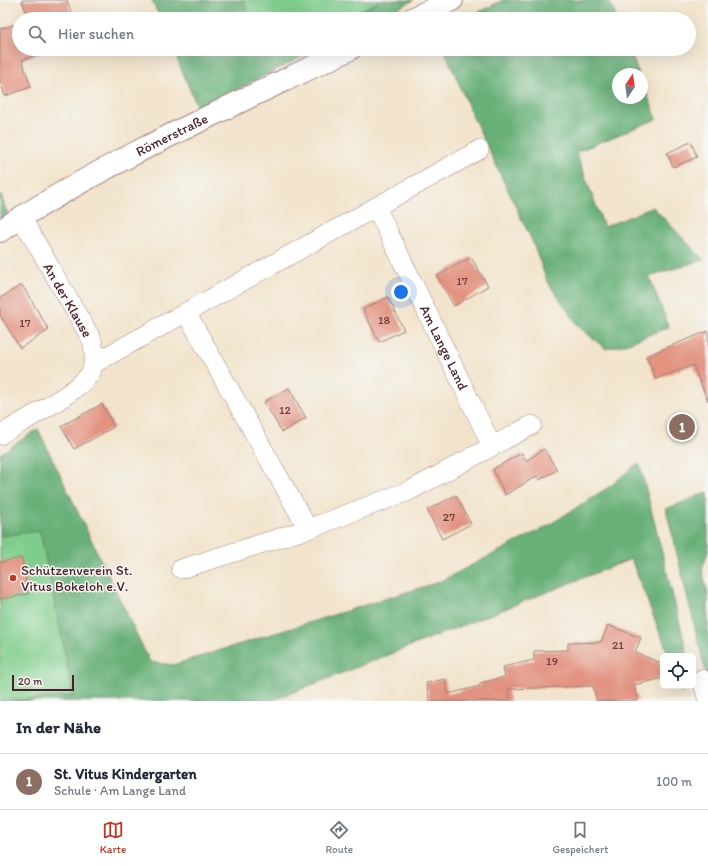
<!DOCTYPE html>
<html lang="de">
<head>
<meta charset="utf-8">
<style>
  :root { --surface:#fff; --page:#f6f6f7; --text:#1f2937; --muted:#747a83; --line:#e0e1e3; --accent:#c8321e }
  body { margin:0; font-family:Itim,sans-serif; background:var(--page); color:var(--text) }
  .controls { position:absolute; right:12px; bottom:12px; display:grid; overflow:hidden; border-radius:6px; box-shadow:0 4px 16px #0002 }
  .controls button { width:36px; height:36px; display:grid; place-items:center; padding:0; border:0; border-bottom:1px solid var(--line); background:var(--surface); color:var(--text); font:20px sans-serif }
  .compass { position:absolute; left:612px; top:68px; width:36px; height:36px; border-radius:50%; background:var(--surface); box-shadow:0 4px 16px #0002; rotate:13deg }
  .scale { position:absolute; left:12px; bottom:10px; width:62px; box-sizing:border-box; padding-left:4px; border:2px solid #4a1f2b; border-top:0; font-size:11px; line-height:14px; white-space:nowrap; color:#4a1f2b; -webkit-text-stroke:3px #f6f6f2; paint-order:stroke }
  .you { position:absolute; left:401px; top:292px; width:14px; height:14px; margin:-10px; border:3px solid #fff; border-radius:50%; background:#1a73e8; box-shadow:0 0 0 6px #1a73e833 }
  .badge { display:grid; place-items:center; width:26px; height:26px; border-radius:50%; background:var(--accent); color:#fff; font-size:13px; font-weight:700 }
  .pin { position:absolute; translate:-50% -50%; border:2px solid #fff; box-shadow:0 1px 4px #0006 }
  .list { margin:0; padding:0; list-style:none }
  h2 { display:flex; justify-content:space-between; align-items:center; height:52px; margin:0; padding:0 16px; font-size:17px }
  h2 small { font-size:13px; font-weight:400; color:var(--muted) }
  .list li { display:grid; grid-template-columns:26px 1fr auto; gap:12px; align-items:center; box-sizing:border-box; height:56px; padding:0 16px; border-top:1px solid var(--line) }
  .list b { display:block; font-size:15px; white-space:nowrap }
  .list p { margin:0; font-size:13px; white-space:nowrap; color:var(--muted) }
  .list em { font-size:13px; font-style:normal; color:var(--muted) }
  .icon { flex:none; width:22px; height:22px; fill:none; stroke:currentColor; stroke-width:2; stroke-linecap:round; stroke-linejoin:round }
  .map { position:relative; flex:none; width:708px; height:701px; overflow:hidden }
  .search { position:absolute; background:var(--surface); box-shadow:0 4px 16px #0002; left:12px; right:12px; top:12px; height:44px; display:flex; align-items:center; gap:10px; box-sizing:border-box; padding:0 14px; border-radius:22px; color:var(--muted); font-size:15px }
  .sheet { height:108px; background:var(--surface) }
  nav { display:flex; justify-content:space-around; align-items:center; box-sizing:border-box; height:56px; border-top:1px solid var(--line); background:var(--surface); font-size:11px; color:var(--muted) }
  nav a { display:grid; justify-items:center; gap:2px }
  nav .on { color:var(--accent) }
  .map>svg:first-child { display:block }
  .green { fill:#7fcd8c; stroke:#64765c }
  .forest { fill:#67b078; stroke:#586852 }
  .building { fill:#e2927f }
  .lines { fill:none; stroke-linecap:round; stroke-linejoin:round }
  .minor-casing { stroke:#9e827c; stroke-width:20 }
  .tertiary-casing { stroke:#9e827c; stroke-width:24 }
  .minor { stroke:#fff; stroke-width:19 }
  .tertiary { stroke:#fff; stroke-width:22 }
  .poi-dot { fill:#c8321e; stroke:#f6f6f2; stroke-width:1.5 }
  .labels { text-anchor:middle; stroke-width:3; stroke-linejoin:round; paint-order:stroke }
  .number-label { font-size:12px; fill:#703c40 }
  .street-label { font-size:14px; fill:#4a1f2b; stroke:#f6f6f2 }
  .poi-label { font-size:14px; fill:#4a1f2b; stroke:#f6f6f2; text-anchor:start }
</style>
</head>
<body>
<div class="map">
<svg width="708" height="701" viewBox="0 0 708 701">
  <rect width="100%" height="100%" fill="#f6f6f2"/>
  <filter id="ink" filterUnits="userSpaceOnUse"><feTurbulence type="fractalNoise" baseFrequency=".025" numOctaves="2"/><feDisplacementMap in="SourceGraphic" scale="8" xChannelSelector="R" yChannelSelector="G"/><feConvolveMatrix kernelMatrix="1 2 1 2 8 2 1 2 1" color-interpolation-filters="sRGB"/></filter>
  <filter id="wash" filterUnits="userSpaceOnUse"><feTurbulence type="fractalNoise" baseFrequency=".012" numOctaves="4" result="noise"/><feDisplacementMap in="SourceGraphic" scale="16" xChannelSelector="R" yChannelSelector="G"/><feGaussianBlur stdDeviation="0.9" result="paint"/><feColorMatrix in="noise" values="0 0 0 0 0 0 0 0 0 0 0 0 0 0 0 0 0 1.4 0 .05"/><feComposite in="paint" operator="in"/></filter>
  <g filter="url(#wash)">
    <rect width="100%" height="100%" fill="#f2e4cc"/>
    <path class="green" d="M243,0H377L378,2L344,19H251Z
      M265,49H282L268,56Z
      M40,530L74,697L0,701V536Z"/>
    <path class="forest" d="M152,0H243L251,19H160Z
      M377,0H414L376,19H344L378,2Z
      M503,0H609L617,19H465Z
      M173,49H265L268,56L282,49H317L198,109Z
      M444,49H629L639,74H618V98H642V82L657,119L576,152L604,227L653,207L704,260L649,276L669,327L626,344L606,349L579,327L547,281L533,243L473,117Z
      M0,192L9,218L0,223Z
      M38,429L150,662L173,665L439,582L546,527L612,485L635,465H640L688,656H669L631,559L271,701H0L74,696L40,531L0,536V454Z
      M708,492V552L702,569L708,595V681L666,509Z
      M693,677L696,688L681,693L679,686H693Z"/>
    <g id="blocks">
      <path class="building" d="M22,0H67L73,19H29Z
        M19,23V49H53L22,60L31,87L5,96L0,81V29Z
        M691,142L697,157L673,167L667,153Z
        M471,257L488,286L454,306L437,276Z
        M22,285L49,330L20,348L0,315V298Z
        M388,297L404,330L379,342L363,309Z
        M708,331V401L693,365L656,379L646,356Z
        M289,388L306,418L282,432L264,402Z
        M102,404L114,427L74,449L61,426Z
        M544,449L557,470L539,480L537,476L505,495L493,469L522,453L526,461Z
        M456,495L471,524L442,539L427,510Z
        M22,558L28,594L0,599V562Z
        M608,625L641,638L635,652L663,664V678L634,685L638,701H597L593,686L508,689L510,701H430L426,683L445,679L448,694L480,686V683L505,677L503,667L534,660V651L568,650V643L601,642Z"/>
    </g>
  </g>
  <g filter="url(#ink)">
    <use href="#blocks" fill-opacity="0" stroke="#9e827c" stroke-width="1"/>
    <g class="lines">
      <defs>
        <g id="minor">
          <path id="s1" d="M376,207L492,446"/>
          <path d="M186,312L308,529"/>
          <path d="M93,364L479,150"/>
          <path d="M0,435C20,422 84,390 92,370C96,360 94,350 92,340L21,217"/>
          <path d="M181,569L308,529L411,490L532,425"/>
          <path d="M702,679L708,701"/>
        </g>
        <g id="tertiary">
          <path d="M412,19L452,0"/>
          <path id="s2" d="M0,231C110,159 232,106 350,49"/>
        </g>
      </defs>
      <use href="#minor" class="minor-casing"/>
      <use href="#tertiary" class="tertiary-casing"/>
      <use href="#minor" class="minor"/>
      <use href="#tertiary" class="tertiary"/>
    </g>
  </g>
  <circle class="poi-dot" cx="13" cy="578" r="4"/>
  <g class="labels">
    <g class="number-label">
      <text x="462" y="285">17</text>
      <text x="384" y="324">18</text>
      <text x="25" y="327">17</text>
      <text x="285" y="414">12</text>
      <text x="449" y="521">27</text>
      <text x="618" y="649">21</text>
      <text x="552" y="665">19</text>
    </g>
    <g class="street-label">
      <text dy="5" stroke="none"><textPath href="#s2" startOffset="197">Römerstraße</textPath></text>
      <text transform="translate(68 300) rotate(60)" y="5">An der Klause</text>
      <text dy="5" stroke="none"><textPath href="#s1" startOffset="156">Am Lange Land</textPath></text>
    </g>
    <g class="poi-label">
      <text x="21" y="575">Schützenverein St.<tspan x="21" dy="16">Vitus Bokeloh e.V.</tspan></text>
    </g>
  </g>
</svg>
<div class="controls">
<button><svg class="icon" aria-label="locate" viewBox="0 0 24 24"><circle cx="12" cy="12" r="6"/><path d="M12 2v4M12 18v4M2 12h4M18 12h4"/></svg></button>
</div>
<svg class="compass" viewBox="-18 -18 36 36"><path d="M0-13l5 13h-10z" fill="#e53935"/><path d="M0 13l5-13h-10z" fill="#747a83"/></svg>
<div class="scale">20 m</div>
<div class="you"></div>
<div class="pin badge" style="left:682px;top:427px;background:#8d6e63">1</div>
<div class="search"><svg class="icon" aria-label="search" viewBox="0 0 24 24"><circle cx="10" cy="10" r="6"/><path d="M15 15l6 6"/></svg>Hier suchen</div>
</div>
<section class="sheet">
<h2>In der Nähe<small></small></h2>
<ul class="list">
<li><span class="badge" style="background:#8d6e63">1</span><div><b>St. Vitus Kindergarten</b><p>Schule · Am Lange Land</p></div><em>100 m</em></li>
</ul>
</section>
<nav>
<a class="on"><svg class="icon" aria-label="map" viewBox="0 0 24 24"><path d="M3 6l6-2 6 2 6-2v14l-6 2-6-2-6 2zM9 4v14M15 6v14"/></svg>Karte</a>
<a><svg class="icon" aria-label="directions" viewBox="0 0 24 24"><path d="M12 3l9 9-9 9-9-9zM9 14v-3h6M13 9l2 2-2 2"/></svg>Route</a>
<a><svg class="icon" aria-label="saved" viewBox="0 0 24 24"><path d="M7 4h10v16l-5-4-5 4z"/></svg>Gespeichert</a>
</nav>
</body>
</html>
